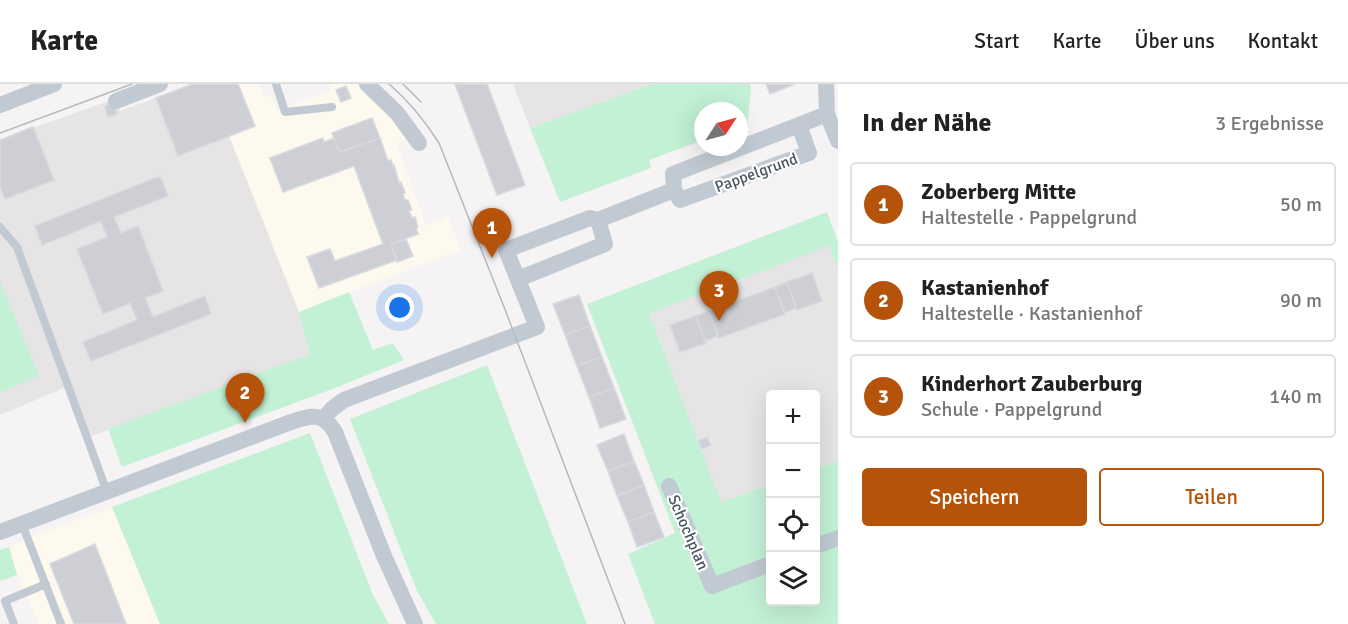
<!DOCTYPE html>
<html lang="de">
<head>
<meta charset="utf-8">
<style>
  :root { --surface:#fff; --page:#f2f2f2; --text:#222; --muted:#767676; --line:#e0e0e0; --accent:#b45309 }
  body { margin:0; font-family:Signika,sans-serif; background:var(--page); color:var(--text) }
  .controls { position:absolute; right:18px; bottom:18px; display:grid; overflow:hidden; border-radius:6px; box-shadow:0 6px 24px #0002 }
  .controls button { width:54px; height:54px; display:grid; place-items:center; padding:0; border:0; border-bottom:2px solid var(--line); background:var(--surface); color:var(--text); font:30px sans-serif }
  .compass { position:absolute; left:694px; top:18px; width:54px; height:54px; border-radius:50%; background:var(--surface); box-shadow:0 6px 24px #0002; rotate:54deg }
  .you { position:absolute; left:400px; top:224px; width:21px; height:21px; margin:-15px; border:4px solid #fff; border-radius:50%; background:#1a73e8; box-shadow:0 0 0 9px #1a73e833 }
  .badge { display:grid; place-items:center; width:39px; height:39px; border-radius:50%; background:var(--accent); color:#fff; font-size:20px; font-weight:700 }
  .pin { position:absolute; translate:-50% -50px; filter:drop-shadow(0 2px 3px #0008) }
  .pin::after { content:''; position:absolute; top:32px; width:21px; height:18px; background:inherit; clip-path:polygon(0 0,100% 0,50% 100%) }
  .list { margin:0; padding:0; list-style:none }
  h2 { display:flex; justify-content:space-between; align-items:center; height:78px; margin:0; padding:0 24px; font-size:26px }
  h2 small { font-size:20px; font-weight:400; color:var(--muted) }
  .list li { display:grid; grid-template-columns:39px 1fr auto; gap:18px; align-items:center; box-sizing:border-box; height:84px; margin:0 12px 12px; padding:0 12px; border:2px solid var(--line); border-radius:6px }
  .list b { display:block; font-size:22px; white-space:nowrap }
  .list p { margin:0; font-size:20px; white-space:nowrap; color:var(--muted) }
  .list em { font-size:20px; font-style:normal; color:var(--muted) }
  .actions { display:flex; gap:12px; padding:18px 24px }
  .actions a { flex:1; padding:14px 0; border:2px solid var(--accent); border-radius:6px; text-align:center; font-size:21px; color:var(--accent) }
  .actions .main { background:var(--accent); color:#fff }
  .icon { flex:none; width:33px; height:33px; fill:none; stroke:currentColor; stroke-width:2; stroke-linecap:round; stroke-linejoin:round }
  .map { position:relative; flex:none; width:838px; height:540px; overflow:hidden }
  header { display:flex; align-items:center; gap:36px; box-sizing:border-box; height:84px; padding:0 30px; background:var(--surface); border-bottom:2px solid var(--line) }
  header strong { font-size:28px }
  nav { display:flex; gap:33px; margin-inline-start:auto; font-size:21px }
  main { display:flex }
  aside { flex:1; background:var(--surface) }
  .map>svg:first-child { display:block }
  .commercial { fill:#fdf9ef }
  .education { fill:#e6e4e5 }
  .green { fill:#c3f1d5 }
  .building { fill:#cdcfd5; stroke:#d7d9de; stroke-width:1.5 }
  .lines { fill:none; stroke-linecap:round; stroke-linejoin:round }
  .lane { stroke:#c1cad2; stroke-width:8 }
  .street { stroke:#c1cad2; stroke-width:16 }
  .tram { stroke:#b5b8bd; stroke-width:1.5 }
  .labels { text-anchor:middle; stroke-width:4.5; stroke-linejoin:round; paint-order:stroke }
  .street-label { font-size:16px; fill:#4a5661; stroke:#fff }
</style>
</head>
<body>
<header>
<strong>Karte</strong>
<nav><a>Start</a><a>Karte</a><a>Über uns</a><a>Kontakt</a></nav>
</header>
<main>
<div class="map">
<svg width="838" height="540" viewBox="0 0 838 540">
  <rect width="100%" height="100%" fill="#f5f3f3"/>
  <path class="commercial" d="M238,0H259L263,12L270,11L278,27L331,6L329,0H367L414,52L397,59L426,142L448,132L461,166L299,228L229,52L255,42Z
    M112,423L160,540H39L17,491L9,463L28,454Z"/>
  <path class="education" d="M513,0H652L530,44Z
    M156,14L178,72L229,52L299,228L310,270L84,355L64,304L0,331V56L114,15L120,27Z
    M829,162L838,184V377L816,385V310H770V401L721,419L649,229L811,167Z"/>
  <path class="green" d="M652,0H750L751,4L747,44L739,46V27H703V56L649,76L651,84L560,118L530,44Z
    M827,128L838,158V184L829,162L649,229L721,418L770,401V518H816V385L838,377V540H655L628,470L675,449L587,220Z
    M0,197L39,292L0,308Z
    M349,208L373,266L393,259L404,276L335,304L122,383L108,345L310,270L299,228Z
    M487,281L587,540H436L417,507L350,335Z
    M310,349L373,511L389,540H160L112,423Z
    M9,463L17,491L0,497V466Z"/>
  <path class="building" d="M193,0H238L255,42L178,72L156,14Z
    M455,0H487L525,101L497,111Z
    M766,0H795L770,10Z
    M346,2L351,14L341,18L336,6Z
    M114,19L117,30L108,33L105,22Z
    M372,34L380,54L339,68L332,49Z
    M33,43L54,96L5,115L0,102V56Z
    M323,54L324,58L334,54L339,68L380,54L388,77L391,76L393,82L394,81L399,99L401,98L405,109L403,110L405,116H408L412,126L409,127L412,134L415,133L418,143L416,144L418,150L391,160L397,176L319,204L307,173L330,165L335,177L383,160L354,82L283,108L270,74Z
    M160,92L168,112L114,133L121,149L138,142L163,207L145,214L153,233L205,212L211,230L91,277L83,258L137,236L130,219L103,230L77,165L107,153L101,137L42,161L35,142Z
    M406,155L413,172L397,178L391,160Z
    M812,189L822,217L797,226L787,198Z
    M787,198L796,224L784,229L775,203Z
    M775,203L785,230L719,254L709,227Z
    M579,211L590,242L565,251L553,220Z
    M709,227L718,252L705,257L696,232Z
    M696,232L706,259L680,268L670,241Z
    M590,242L602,273L577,282L565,251Z
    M602,273L614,304L589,313L577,282Z
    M614,304L626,335L600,344L589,313Z
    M624,350L634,377L608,387L597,361Z
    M707,353L711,361L702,365L698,357Z
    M634,377L644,401L617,412L608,387Z
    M644,401L654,428L628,438L617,412Z
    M654,428L664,453L637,463L628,438Z
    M95,460L126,540H74L50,480Z"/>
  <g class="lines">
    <path class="lane" d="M276,0L285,28L332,23
      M0,143L17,163L107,408
      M22,440L61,540
      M14,540L5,517L46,500"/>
    <path class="street" d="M367,0L397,29L419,59
      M116,17L160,0
      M0,21L54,0
      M827,30L838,57
      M799,41L809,69L680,116L674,106L673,90Z
      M799,41L827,30L826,0
      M518,195L605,160L598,136
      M323,335L332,325L344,316L537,243L506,166L590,134L598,136L674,106
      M669,402L712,502L770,480
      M0,448L291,338C311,331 323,328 335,348L384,472L415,540
      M816,462L838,454"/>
    <path class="tram" d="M389,0C409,17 425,37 439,59L506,228L625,540
      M403,0L421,18
      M0,49L132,0"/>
  </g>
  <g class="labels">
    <g class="street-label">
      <text transform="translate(756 88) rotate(-20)" y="6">Pappelgrund</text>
      <text transform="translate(689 448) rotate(67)" y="6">Schochplan</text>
    </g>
  </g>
</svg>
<div class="controls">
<button>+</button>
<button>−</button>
<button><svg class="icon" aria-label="locate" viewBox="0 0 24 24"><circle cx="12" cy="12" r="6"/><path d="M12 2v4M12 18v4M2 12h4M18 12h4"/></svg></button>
<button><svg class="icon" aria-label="layers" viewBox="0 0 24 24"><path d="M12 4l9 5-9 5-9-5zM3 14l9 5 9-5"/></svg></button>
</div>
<svg class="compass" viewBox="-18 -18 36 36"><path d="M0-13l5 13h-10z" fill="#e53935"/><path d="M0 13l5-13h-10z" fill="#767676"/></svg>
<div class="you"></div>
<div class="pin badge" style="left:492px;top:174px">1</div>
<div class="pin badge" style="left:245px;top:339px">2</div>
<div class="pin badge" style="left:719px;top:237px">3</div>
</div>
<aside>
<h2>In der Nähe<small>3 Ergebnisse</small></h2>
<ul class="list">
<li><span class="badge">1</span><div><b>Zoberberg Mitte</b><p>Haltestelle · Pappelgrund</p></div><em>50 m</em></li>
<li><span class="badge">2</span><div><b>Kastanienhof</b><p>Haltestelle · Kastanienhof</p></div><em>90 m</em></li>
<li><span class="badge">3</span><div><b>Kinderhort Zauberburg</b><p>Schule · Pappelgrund</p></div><em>140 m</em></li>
</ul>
<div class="actions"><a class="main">Speichern</a><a>Teilen</a></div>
</aside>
</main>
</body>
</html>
